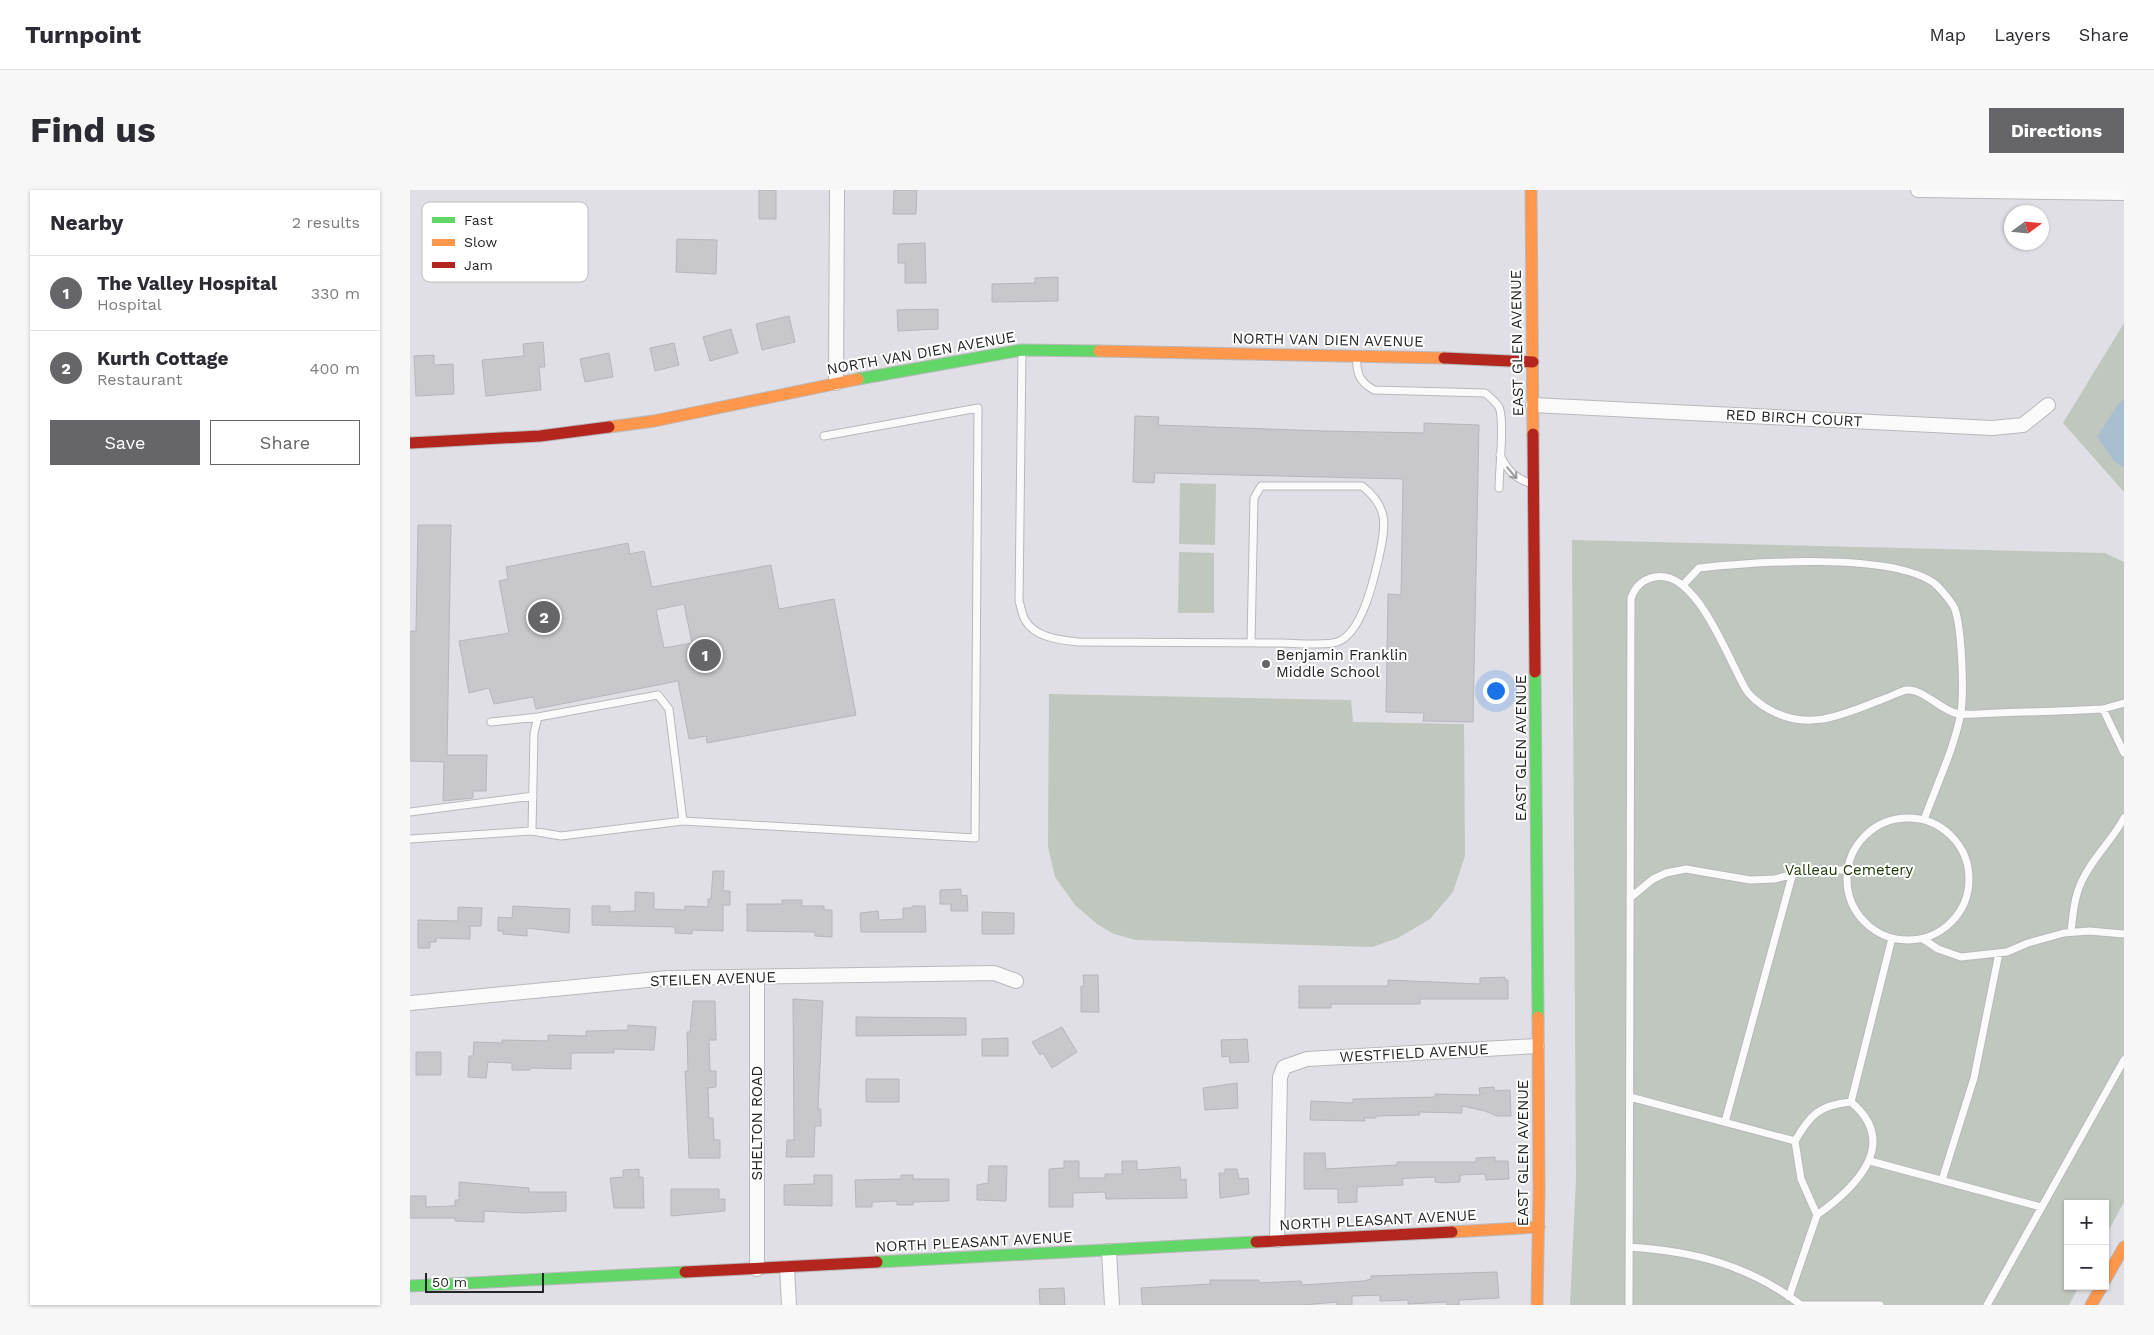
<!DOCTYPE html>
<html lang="en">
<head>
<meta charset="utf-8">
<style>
  :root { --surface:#fff; --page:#f7f7f7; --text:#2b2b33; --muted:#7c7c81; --line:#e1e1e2; --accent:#66666a }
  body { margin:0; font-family:"Work Sans",sans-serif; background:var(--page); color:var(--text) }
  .controls { position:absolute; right:15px; bottom:15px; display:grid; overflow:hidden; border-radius:0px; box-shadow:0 1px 4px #0004 }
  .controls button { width:45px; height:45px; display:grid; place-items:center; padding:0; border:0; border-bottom:1px solid var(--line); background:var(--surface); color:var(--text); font:25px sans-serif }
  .compass { position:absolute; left:1594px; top:15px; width:45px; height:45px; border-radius:50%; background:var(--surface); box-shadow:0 1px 4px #0004; rotate:75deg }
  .scale { position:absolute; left:15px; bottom:12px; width:119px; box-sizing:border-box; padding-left:5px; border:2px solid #252528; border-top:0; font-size:14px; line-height:18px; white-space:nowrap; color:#252528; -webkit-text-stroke:4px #fff; paint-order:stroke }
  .you { position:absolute; left:1085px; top:500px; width:18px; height:18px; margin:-12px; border:4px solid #fff; border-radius:50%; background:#1a73e8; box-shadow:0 0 0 8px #1a73e833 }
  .badge { display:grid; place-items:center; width:32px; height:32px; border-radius:50%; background:var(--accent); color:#fff; font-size:16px; font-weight:700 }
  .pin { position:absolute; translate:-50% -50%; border:2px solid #fff; box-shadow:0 1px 5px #0006 }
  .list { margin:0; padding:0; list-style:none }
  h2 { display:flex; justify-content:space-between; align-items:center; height:65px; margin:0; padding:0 20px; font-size:21px }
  h2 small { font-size:16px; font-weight:400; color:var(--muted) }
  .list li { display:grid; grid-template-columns:32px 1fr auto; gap:15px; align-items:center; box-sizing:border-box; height:75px; padding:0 20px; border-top:1px solid var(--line) }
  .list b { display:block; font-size:19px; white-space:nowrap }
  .list p { margin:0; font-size:16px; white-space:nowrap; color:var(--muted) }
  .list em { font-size:16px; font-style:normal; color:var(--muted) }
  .actions { display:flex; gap:10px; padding:15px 20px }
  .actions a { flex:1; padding:11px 0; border:1px solid var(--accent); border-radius:0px; text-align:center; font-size:18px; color:var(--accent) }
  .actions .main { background:var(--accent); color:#fff }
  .map { position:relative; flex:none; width:1714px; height:1115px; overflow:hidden; border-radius:0px }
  header { display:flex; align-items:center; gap:30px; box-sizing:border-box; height:70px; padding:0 25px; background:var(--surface); border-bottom:1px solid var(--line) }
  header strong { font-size:24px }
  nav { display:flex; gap:28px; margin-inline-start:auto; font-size:18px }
  .intro { display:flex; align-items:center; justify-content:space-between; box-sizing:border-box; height:120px; padding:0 30px }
  h1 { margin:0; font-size:35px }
  .button { padding:12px 22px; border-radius:0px; background:var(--accent); color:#fff; font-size:18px; font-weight:700 }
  main { display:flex; gap:30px; padding:0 30px }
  aside { flex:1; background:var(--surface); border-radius:0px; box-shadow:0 1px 4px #0004 }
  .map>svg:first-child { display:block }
  .green { fill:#c0c7be }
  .water { fill:#a7bfcf }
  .building { fill:#c8c7cc; stroke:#b6b6bb; fill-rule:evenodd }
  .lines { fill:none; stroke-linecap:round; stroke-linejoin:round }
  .lane-casing { stroke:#b8b8bc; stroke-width:9 }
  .street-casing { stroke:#b8b8bc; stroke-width:16 }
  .fast-casing { stroke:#b8b8bc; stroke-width:13 }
  .slow-casing { stroke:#b8b8bc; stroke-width:13 }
  .jam-casing { stroke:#b8b8bc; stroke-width:13 }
  .lane { stroke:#fafafb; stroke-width:7 }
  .street { stroke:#fafafb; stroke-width:14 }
  .fast { stroke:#63d668; stroke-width:11 }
  .slow { stroke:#ff974d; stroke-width:11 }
  .jam { stroke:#b3261e; stroke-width:11 }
  .oneway { stroke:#9a9a9c }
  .poi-dot { fill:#66666a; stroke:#fff; stroke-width:2 }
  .labels { text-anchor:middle; stroke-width:4; stroke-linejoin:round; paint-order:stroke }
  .street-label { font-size:15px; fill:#252528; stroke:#fff }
  .poi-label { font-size:15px; fill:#252528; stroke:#fff; text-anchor:start }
  .park-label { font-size:15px; fill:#1d3606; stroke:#fff }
  .key { fill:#fff; stroke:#bebebe; stroke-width:1 }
  .key-label { font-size:14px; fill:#252528 }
</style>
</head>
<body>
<header>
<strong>Turnpoint</strong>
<nav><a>Map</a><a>Layers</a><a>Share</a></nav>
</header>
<div class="intro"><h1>Find us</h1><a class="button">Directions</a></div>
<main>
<aside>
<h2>Nearby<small>2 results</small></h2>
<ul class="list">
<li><span class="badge">1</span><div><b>The Valley Hospital</b><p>Hospital</p></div><em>330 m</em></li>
<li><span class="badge">2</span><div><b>Kurth Cottage</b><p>Restaurant</p></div><em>400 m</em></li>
</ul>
<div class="actions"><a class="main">Save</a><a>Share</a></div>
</aside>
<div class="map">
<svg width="1714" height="1115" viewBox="0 0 1714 1115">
  <rect width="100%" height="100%" fill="#dfdfe5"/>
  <path class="green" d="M1714,133V302L1653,233Z
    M770,293L806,294L805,355L769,354Z
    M1162,350L1695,363L1714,372V1012L1695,1047V1014H1658V1096H1669L1659,1115H1160L1166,989Z
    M769,362L804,363V423H768Z
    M639,504L941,510L943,532L1054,534L1055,666L1043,702L1020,729L988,748L962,757L726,750L704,744L687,734L665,715L645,687L638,657Z"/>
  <path class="water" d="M1714,209V278L1704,271L1687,247L1708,214Z"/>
  <path class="building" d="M349,0H366V29H349Z
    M484,0H507L506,24H483Z
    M267,49L307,50L306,84L266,82Z
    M515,53L516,93H495V73H488V54Z
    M648,87V111L582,112V94L625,93V88Z
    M528,119V139L488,141L487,120Z
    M379,126L385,152L352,160L346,134Z
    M321,139L328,163L300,171L293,147Z
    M133,152L135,177H129L131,200L76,206L72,170L114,166L113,154Z
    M264,153L269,175L245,181L240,158Z
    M199,163L203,187L175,192L170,169Z
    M24,165V175L43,174L44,204L6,206L4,166Z
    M725,226L749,227L748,235L914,241L1014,243V233L1069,235L1063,532L1013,531L1014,523L976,522L978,404L991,405L993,289L745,283L744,293L723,292Z
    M8,335H41L37,565H77L76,601H63V608L33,611L34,572L0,571V441H6Z
    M218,353L220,364L234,361L242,397L361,375L369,419L424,409L446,525L297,553L296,546L279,549L268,491L126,519L123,507L84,514L79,498L59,503L49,451L99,443L89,391L98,389L96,377ZM274,414L282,453L254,458L246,420Z
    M303,681H314L313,701H320V715H313V741L282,740V744L265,743V737L182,735V716H200V722L225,721V702L244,703V719L275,720V716L298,717V709H301Z
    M551,699V706L557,705L558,721H541V714H530V700Z
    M372,710H392V716H414V720H422V747L405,746V742L337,741V714H372Z
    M103,716L160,719L159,743L117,738V746L93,744V741H88V727L102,728Z
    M502,716H515L516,742H451L450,723L468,721L469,730L493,729V718H502Z
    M48,717L72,718L71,736H60V749L26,748V752H20V758H8V730L48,731Z
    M572,722L604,723V744H572Z
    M673,785H688L689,822H671V796H674Z
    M1095,787V790H1098V809H1010V814H921V818H889V796H978V790L1070,794V788Z
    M383,809L413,811L408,919H411V936H405L404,967H376L377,950H384Z
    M283,811H305L306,850H299L300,881H306V897L298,898L299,928H303L304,950H310V968H279L275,881H278L277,842H280Z
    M446,827L556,828V845L446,846Z
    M218,835L246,837L244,860L204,859V863H161V879L120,878V880H102V873L78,872L76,888L58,887L59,866H63L64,852L92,853V850L138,851V845L176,846V841L218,840Z
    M652,837L667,862L642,878L633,863L630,865L622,852Z
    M598,848V866H572V849Z
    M837,849L839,872L820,873L819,866L812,867L811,850Z
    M6,862H31V885H6Z
    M456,889H489V912H456Z
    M827,893L828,918L795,920L793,898Z
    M1084,897V901L1100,900L1101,926H1087L1075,921L1052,916V923L1009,922L1010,925L966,926V928H954L955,931L900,930L901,911L943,913V909L1025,907V904L1070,905L1069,898Z
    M894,963H915L916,979L987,975V972H1066V968L1085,967V971H1098L1099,989L1076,990L1075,984L1050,985V992L1033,993L1025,992V987L1000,988L992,989L993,995L947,997V1012L928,1013V999H894Z
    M654,971H669V988H695V984H712V971H727V980L770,977L771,990L776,989L777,1008L696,1009L695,1002L663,1003V1017H639V979L654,978Z
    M579,976H597L596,1011L567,1010V995L578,993Z
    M229,979V987H233L234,1018H204L200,988L213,987V980Z
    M815,979H827L829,989L838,988L839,1004L810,1008L809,983H815Z
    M404,985H422V1016L374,1015V995L404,994Z
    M491,985H503V989H539V1011L503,1012V1015H487V1011L462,1012V1017H446L445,990L491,989Z
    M49,992L119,998V1002H156V1021L114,1023L74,1021V1032L45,1031V1028H0V1006H16V1017L45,1016V1010H49Z
    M261,999H309V1009H315V1021L261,1026Z
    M1087,1082L1089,1108L1049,1110V1115H1037V1112L998,1114V1110L970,1111V1105L942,1106V1115H927V1112L893,1115H733L732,1112L731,1098L800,1094V1090H849V1093L891,1091L892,1095L954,1091L961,1089V1086Z
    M654,1098L655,1115H630L629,1099Z"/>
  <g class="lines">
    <defs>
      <path id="lane" d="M612,160L609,411C611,417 612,425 615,430C625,448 651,450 669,452C736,452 803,453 870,453C882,453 917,456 927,452C952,444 964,389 969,367C976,335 979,317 952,296H851L844,308L841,453
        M946,165C947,183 948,191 964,200L1075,203C1080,207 1085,211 1089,217C1095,230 1089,281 1089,298
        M1090,265C1098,281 1105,289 1123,294
        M1274,394L1289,378C1344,372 1480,362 1524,393C1530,398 1540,410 1544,417C1552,435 1554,502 1551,522C1545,557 1526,596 1514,630
        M1693,519L1714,563
        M81,532L128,527
        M0,622L123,606
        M1437 689a61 61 0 1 1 122 0a61 61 0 1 1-122 0Z
        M273,631L565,648L568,218L414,246
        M0,649L122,641L151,646L273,631L259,519L248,505L128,527L124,543L122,641
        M1220,708L1243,689L1256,683L1276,679L1340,690L1365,689L1400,680H1437
        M1661,742C1663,725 1664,708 1671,693C1681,669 1702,651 1714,628
        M1513,749L1528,759L1551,767L1597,762L1618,753L1654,743L1679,741L1714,744
        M1220,907L1385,951
        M1441,912C1491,954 1445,998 1407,1025L1391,989L1385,951C1400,925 1409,915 1441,912Z
        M1441,912L1482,748
        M1315,932L1382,686
        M1460,971L1631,1017
        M1532,990L1564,888L1589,763
        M1219,1057C1283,1061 1339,1075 1391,1115
        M1379,1107L1407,1025
        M1219,1115L1221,408C1225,397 1233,389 1245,387C1286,378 1318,469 1335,498C1339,506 1352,516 1360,520C1401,543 1437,522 1476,508C1482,506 1490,501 1497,500C1513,499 1530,519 1545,523C1557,526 1574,523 1586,523C1622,522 1657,521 1693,519L1714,513
        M1388,1115H1470
        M1577,1115L1714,870"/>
      <path id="street" d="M1508,0L1714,3
        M426,193L427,0
        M1123,215L1582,238L1613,235L1638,215
        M0,813L258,788L584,783L606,791
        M867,1050L870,887L874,877L897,869L1127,856
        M699,1061L702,1115
        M377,1078L379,1115
        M347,1079V787"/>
      <path id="fast" d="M448,189L612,160L689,161
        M1125,482L1128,827
        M467,1072L846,1052
        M0,1096L275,1082"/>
      <path id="slow" d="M1121,0L1123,244
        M689,161L1034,168
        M199,237L244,231L448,189
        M1042,1042L1129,1037
        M1695,1090L1714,1057
        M1127,1115L1129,1001L1128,827
        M1681,1115L1692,1096"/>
      <path id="jam" d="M1034,168L1123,172
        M1123,244L1125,482
        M0,253L130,246L199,237
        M846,1052L1042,1042
        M275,1082L467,1072"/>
    </defs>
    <use href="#lane" class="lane-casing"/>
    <use href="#street" class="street-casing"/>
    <use href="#fast" class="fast-casing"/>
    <use href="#slow" class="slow-casing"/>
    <use href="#jam" class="jam-casing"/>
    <use href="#lane" class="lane"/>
    <use href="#street" class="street"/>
    <use href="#fast" class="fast"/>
    <use href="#slow" class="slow"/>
    <use href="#jam" class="jam"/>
  </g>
  <defs><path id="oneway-shaft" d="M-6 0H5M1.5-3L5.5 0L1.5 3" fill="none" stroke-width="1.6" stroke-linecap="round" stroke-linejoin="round" transform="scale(1.25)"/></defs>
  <use class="oneway" href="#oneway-shaft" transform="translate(1102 283) rotate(50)"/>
  <circle class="poi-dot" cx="856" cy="474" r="5"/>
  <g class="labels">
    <g class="street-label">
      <text transform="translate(918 150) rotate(1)" y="5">NORTH VAN DIEN AVENUE</text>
      <text transform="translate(1107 153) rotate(-91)" y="5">EAST GLEN AVENUE</text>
      <text transform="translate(511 163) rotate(-10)" y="5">NORTH VAN DIEN AVENUE</text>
      <text transform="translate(1384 228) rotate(3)" y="5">RED BIRCH COURT</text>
      <text transform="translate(1111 558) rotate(-90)" y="5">EAST GLEN AVENUE</text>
      <text transform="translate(303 789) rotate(-2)" y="5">STEILEN AVENUE</text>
      <text transform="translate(1004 863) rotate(-3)" y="5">WESTFIELD AVENUE</text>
      <text transform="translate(347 933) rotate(-90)" y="5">SHELTON ROAD</text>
      <text transform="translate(1113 963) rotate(-90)" y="5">EAST GLEN AVENUE</text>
      <text transform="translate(968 1030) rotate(-3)" y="5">NORTH PLEASANT AVENUE</text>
      <text transform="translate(564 1052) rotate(-3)" y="5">NORTH PLEASANT AVENUE</text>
    </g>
    <g class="poi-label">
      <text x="866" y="470">Benjamin Franklin<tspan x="866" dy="17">Middle School</tspan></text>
    </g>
    <g class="park-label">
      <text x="1439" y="685">Valleau Cemetery</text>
    </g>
  </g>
  <rect x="12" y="12" width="166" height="80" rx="8" class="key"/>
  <rect x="22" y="27" width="23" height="6" fill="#63d668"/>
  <rect x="22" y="49" width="23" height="7" fill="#ff974d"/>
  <rect x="22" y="72" width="23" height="6" fill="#b3261e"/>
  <g class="key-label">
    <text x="54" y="35">Fast</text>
    <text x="54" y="57">Slow</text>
    <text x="54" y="80">Jam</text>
  </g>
</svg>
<div class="controls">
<button>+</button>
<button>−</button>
</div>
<svg class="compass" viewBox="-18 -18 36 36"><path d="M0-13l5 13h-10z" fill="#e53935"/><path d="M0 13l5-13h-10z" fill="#7c7c81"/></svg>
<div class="scale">50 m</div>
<div class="you"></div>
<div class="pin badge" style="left:295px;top:465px">1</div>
<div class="pin badge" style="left:134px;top:427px">2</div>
</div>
</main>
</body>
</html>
